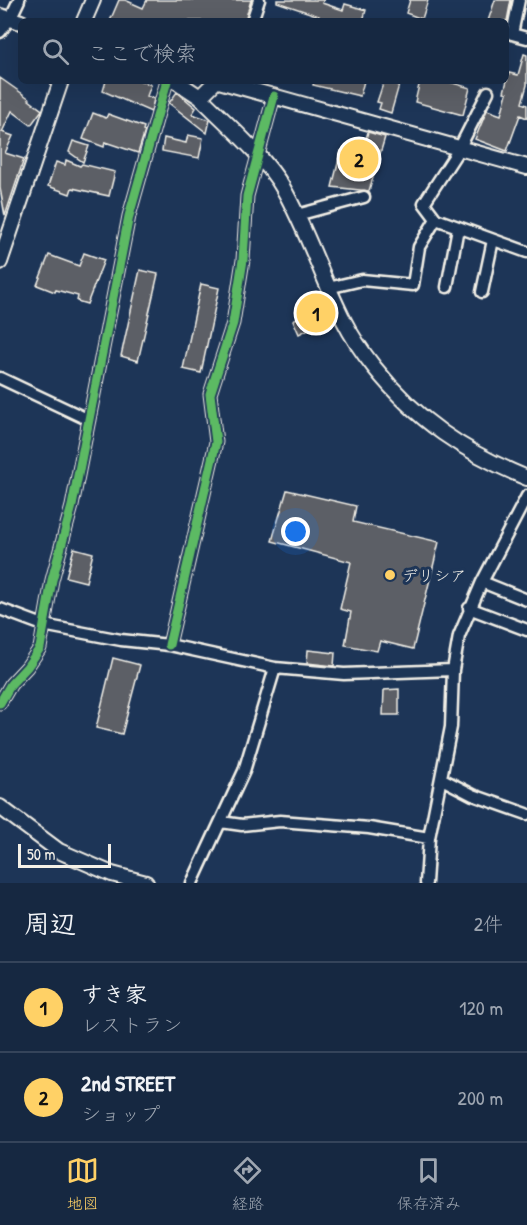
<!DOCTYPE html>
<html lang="ja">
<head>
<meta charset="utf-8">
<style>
  :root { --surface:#162841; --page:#1f3048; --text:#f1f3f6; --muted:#9ea6b1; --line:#35445a; --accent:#ffd166 }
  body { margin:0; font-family:"Patrick Hand","Klee One",sans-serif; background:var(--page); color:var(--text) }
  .scale { position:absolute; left:18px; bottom:15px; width:93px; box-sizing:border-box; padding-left:6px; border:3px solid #f4f1e8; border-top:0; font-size:16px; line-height:21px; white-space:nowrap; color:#f4f1e8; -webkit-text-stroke:4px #1d3557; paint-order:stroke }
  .you { position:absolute; left:296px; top:532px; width:21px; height:21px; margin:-15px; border:4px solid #fff; border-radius:50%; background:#1a73e8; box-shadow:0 0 0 9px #1a73e833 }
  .badge { display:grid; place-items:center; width:39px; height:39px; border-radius:50%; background:var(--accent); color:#111; font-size:20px; font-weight:700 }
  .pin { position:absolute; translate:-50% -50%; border:3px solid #fff; box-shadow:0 2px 6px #0006 }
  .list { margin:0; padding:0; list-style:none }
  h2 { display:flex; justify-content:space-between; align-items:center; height:78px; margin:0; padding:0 24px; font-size:26px }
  h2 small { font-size:20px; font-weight:400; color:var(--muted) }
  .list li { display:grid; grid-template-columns:39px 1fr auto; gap:18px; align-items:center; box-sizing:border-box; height:90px; padding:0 24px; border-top:2px solid var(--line) }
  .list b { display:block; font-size:22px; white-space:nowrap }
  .list p { margin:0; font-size:20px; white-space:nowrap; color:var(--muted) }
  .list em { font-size:20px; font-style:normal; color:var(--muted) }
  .icon { flex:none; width:33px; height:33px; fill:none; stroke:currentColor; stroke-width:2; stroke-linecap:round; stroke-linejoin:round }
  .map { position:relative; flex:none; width:527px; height:883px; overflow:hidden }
  .search { position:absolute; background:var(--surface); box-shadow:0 6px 24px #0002; left:18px; right:18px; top:18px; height:66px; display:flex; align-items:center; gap:15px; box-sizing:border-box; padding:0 21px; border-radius:9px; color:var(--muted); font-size:22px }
  .sheet { height:258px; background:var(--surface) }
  nav { display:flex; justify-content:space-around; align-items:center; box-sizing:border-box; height:84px; border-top:2px solid var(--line); background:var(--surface); font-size:16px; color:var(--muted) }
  nav a { display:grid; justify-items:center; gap:3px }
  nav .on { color:var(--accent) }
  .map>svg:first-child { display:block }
  .building { fill:#5c5e66; stroke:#f4f1e8; stroke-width:1.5 }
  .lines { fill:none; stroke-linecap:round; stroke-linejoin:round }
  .minor-casing { stroke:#f4f1e8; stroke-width:15 }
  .tertiary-casing { stroke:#f4f1e8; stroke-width:18 }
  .minor { stroke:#1d3557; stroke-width:10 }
  .tertiary { stroke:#1d3557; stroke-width:14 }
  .cycleway-casing { stroke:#1d3557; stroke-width:13 }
  .cycleway { stroke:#5cba63; stroke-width:9 }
  .poi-dot { fill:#ffd166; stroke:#1d3557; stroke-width:2 }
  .labels { text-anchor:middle; stroke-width:6; stroke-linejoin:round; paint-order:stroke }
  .poi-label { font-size:16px; fill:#f4f1e8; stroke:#1d3557; text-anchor:start }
</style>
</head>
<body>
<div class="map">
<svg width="527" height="883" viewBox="0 0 527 883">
  <rect width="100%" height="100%" fill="#1d3557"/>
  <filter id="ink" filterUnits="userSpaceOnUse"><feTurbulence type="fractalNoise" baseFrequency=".0167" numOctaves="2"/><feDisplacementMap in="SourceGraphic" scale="12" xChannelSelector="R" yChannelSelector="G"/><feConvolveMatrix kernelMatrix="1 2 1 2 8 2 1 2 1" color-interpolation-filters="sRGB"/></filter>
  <g filter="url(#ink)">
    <path class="building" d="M119,0H125L143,8L147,0H251L245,21H110Z
      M277,0H324L322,3L343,10L345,4L366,10L363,21H318L319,16L277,2Z
      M410,0H428L422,19L406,13Z
      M495,0H511L507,21H488Z
      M524,54L527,55V85L522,103L527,105V118L520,115L507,151L475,139L487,110L501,115L507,93L504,92L509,73L518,75Z
      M0,78L30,99L29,100L42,110L31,125L12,111L2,132L13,136L5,153L24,159L5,216L0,188Z
      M106,81H142L151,85L147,96L154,99L151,112L103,91Z
      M314,81H364L360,96L313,85Z
      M384,81L399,85L391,113L379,109L381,103L377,102Z
      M420,81H446L470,88L463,115L415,102Z
      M177,92L196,108L192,114L210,120L207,133L169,103Z
      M93,113L106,118L108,114L144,127L143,130L145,131L138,153L105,142L104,147L83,139Z
      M368,132L385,137L369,191L332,187L341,151L361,156Z
      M188,135L203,138L199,158L162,151L164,138L186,143Z
      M73,141L89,146L83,162L69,152Z
      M66,160L80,166L82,164L115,172L109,196L72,188L70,194L48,186L56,162L65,165Z
      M84,253L104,260L87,304L77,301L78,296L56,290L55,292L37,285L49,255L79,266Z
      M140,270L158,274L138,361L121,356Z
      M201,284L219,288L201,373L183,369Z
      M321,305L327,320L299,334L293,320Z
      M287,490L356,506L353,522L439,542L413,649L380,641L377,651L345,645L351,612L340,609L351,562L272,541Z
      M74,548L93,553L86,582L66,577Z
      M308,650L335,653L334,666L307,663Z
      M113,658L140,665L122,734L96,728Z
      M399,689V715H383L384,690Z"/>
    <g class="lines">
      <defs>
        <path id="minor" d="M519,0L512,34L527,38
          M252,21L259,0
          M0,32L10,19L19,0
          M488,92L459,149L424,203L436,219L527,252
          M297,215L364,197
          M447,287L458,228
          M328,288L362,280L413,285L419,247L436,219
          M482,292L493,240
          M0,378L89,420
          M482,582L527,600
          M469,608L527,630
          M0,609L43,625L121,640L169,645L275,668L344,674L453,670
          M169,645L216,442L210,394L233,323L243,260L247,196L274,96
          M0,703L11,684L27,667L40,648L52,580L72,506L129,216L167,81
          M442,779L473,795L527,814
          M221,822L242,825L280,821L369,828L429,838
          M192,883L244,771L275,668
          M426,883L429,838L451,727L453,670L459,636L482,582L527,496"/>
        <path id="tertiary" d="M0,16L21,22
          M84,21L93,0
          M176,81L200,97L216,81
          M219,81L527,167
          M200,97C225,122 266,158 283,188C307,230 322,278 344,321C352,337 363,353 374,367C417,421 464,452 527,478
          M0,262L61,81
          M0,807L59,851L112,874L146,883"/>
      </defs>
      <use href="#minor" class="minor-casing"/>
      <use href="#tertiary" class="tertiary-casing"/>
      <use href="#minor" class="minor"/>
      <use href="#tertiary" class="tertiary"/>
      <defs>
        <path id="cycleway" d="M169,645L216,442L210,394L233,323L243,260L247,196L274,96
          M0,703L11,684L27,667L40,648L52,580L72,506L129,216L167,81"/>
      </defs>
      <use href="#cycleway" class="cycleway-casing"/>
      <use href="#cycleway" class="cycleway"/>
    </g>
  </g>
  <circle class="poi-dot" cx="390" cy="575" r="6"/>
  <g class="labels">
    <g class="poi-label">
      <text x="402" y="581">デリシア</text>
    </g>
  </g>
</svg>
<div class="scale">50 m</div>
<div class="you"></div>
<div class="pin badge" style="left:316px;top:313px">1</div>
<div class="pin badge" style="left:359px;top:159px">2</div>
<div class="search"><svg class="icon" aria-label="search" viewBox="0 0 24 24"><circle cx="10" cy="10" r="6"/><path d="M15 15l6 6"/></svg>ここで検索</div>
</div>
<section class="sheet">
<h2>周辺<small>2件</small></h2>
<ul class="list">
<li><span class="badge">1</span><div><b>すき家</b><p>レストラン</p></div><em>120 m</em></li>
<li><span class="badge">2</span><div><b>2nd STREET</b><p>ショップ</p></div><em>200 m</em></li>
</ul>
</section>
<nav>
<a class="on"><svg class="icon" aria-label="map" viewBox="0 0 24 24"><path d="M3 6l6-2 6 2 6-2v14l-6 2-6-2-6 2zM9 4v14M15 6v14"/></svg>地図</a>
<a><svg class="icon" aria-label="directions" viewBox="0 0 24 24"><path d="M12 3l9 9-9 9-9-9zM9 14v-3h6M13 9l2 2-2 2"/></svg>経路</a>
<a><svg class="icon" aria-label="saved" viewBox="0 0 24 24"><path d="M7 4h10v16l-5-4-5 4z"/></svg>保存済み</a>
</nav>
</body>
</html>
